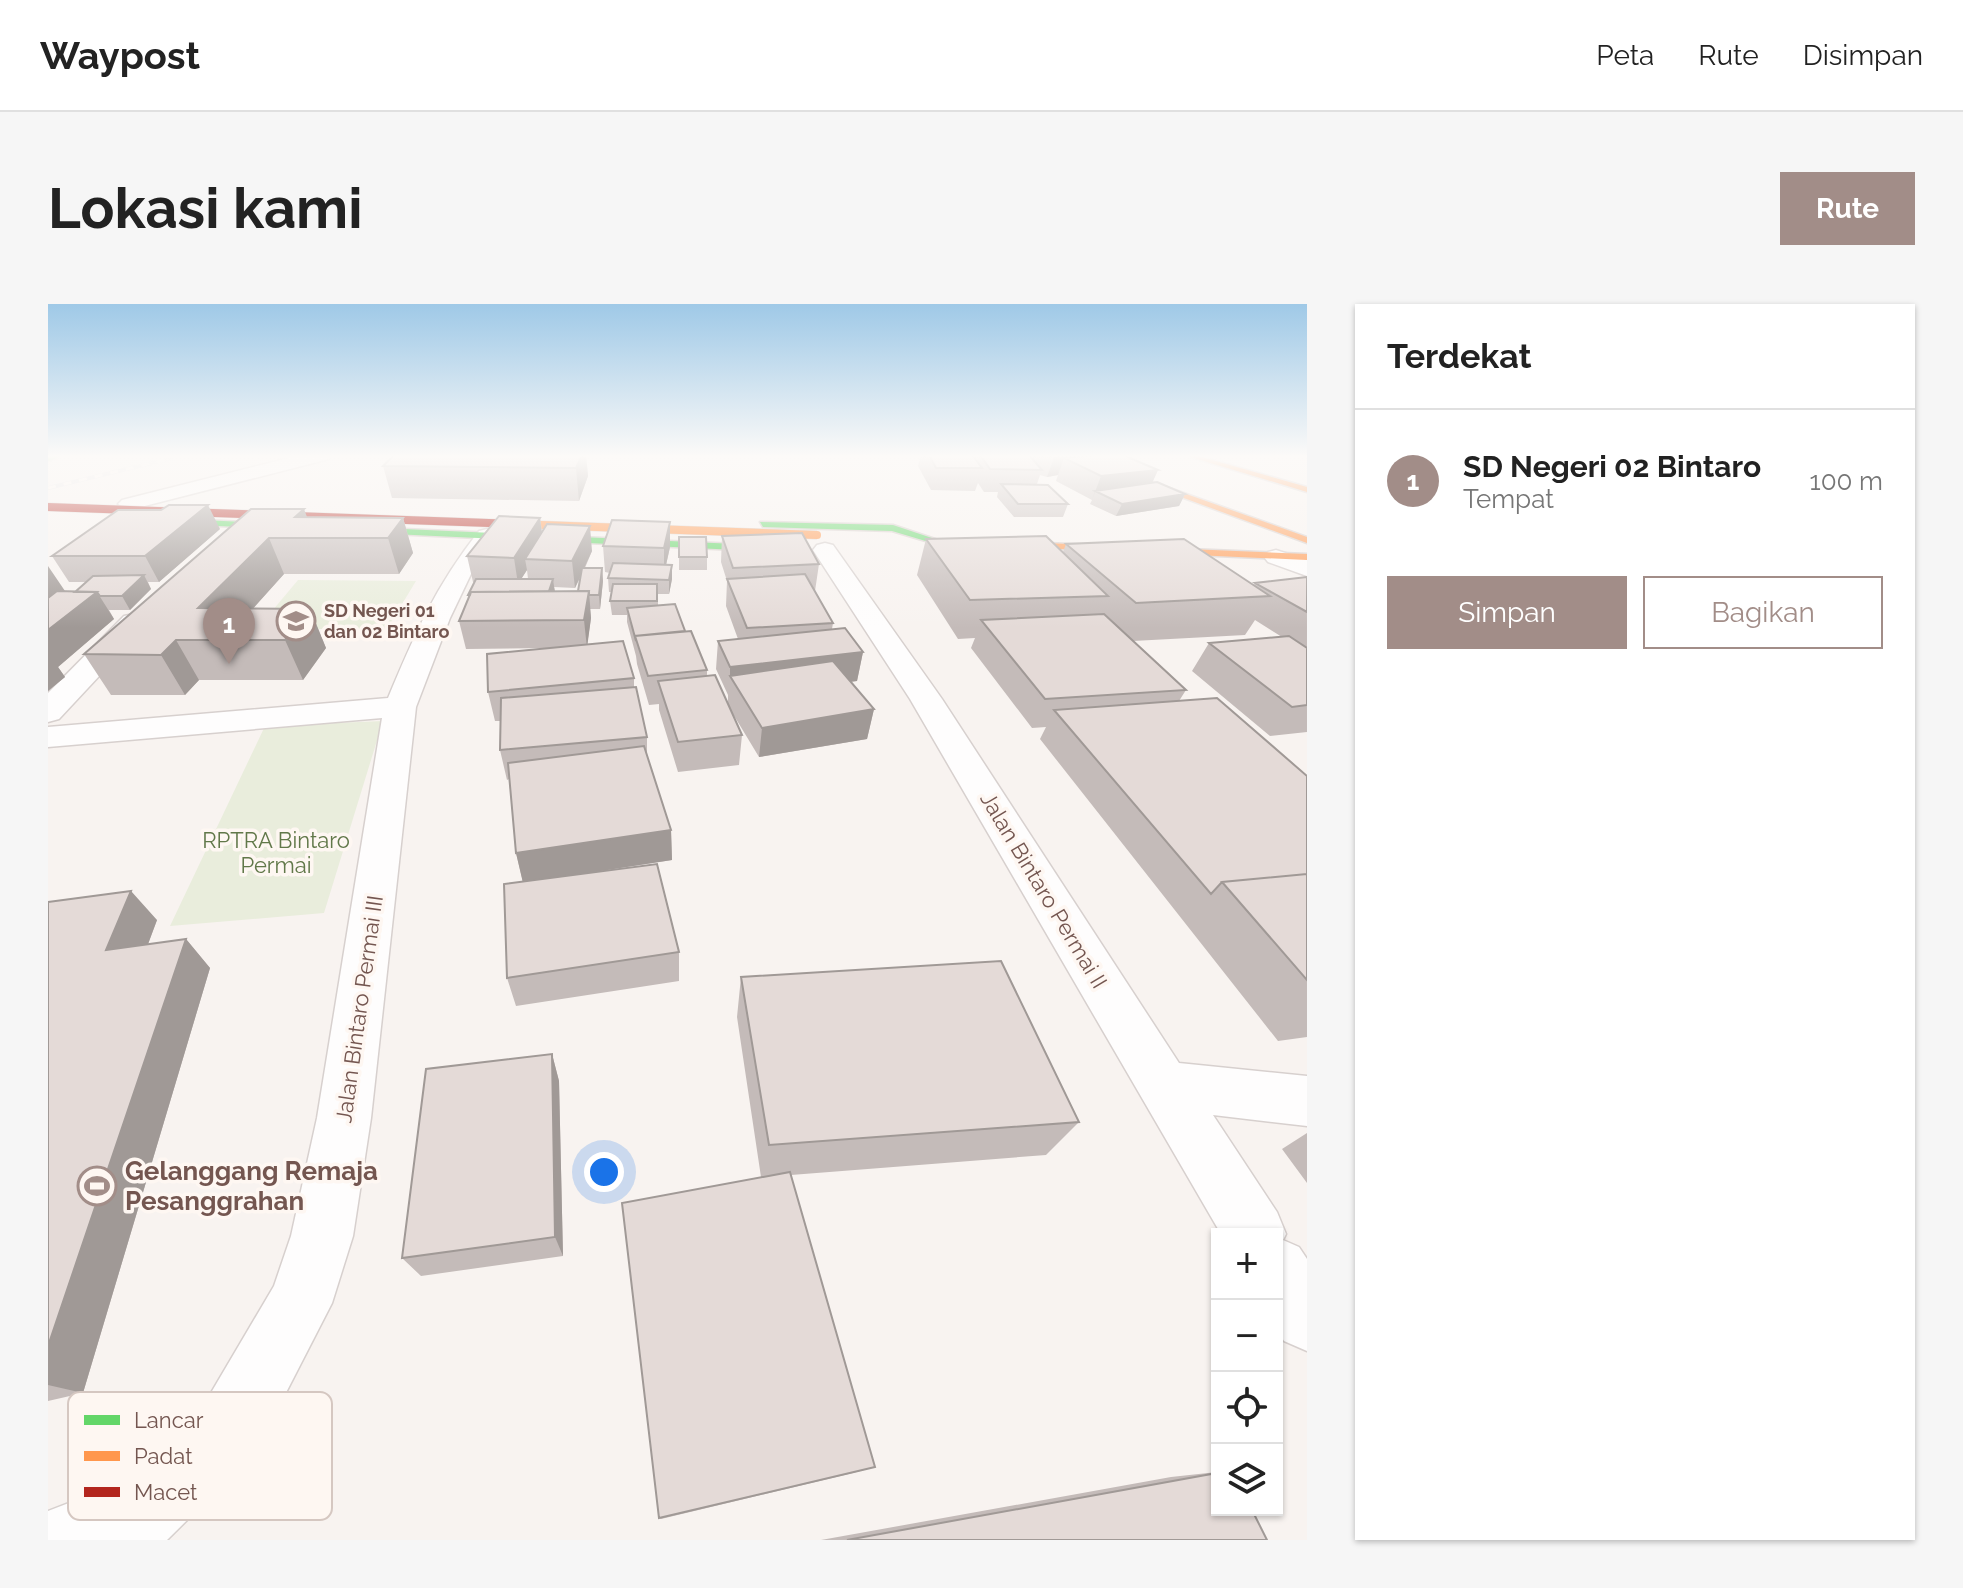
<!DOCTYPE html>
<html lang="id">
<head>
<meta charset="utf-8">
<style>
  :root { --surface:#fff; --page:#f6f6f6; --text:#222; --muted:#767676; --line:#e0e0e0; --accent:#a28d88 }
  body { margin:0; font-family:Raleway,sans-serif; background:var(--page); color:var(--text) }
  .controls { position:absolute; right:24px; bottom:24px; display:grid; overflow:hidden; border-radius:0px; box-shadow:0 2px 6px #0004 }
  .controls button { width:72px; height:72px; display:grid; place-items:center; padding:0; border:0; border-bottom:2px solid var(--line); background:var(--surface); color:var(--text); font:40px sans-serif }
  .you { position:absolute; left:556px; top:868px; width:28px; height:28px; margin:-20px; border:6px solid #fff; border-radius:50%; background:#1a73e8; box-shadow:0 0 0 12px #1a73e833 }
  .badge { display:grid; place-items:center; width:52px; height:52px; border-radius:50%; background:var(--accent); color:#fff; font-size:26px; font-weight:700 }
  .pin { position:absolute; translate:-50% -66px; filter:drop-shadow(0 2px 4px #0008) }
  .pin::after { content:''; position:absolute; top:42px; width:28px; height:24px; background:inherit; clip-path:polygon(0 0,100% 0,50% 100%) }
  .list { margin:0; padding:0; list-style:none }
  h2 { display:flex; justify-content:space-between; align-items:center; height:104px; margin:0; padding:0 32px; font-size:34px }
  h2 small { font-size:26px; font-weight:400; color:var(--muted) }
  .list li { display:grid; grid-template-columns:52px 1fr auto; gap:24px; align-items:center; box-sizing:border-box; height:144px; padding:0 32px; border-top:2px solid var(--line) }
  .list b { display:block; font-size:30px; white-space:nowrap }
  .list p { margin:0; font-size:26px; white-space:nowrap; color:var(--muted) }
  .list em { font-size:26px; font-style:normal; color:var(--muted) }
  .actions { display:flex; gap:16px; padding:24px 32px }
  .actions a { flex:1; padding:18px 0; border:2px solid var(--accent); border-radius:0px; text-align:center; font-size:28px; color:var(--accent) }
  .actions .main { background:var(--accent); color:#fff }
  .icon { flex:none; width:44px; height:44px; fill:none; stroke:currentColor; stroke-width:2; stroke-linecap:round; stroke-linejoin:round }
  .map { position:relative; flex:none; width:1259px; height:1236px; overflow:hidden; border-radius:0px }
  header { display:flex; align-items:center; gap:48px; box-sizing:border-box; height:112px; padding:0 40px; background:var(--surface); border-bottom:2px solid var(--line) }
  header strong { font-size:38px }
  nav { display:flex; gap:44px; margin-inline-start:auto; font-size:28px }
  .intro { display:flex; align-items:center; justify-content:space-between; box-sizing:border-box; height:192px; padding:0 48px }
  h1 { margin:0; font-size:56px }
  .button { padding:20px 36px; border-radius:0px; background:var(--accent); color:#fff; font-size:28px; font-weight:700 }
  main { display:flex; gap:48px; padding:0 48px }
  aside { flex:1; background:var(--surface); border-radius:0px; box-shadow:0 2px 6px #0004 }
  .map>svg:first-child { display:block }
  .green { fill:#e9eddc }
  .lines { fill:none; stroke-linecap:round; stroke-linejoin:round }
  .street-casing { stroke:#d7d0ce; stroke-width:3 }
  .fast-casing { stroke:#d7cecb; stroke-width:3 }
  .slow-casing { stroke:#d7cecb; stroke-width:3 }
  .street { fill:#fefdfd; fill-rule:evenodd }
  .fast { fill:#63d668; fill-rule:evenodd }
  .slow { fill:#ff974d; fill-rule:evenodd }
  .rail-casing { stroke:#e5e4e6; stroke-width:4 }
  .rail { stroke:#fef7f2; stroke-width:3; stroke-dasharray:8; stroke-linecap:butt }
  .slow-bridge-casing { stroke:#d7cecb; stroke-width:9; stroke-linecap:butt }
  .jam-bridge-casing { stroke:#d7cecb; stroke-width:9; stroke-linecap:butt }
  .slow-bridge { stroke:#ff974d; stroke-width:8 }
  .jam-bridge { stroke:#b3261e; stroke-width:8 }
  .wall { fill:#c4bbb9; fill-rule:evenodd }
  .shaded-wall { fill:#a09996 }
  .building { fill:#e4dad7; stroke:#a09996; stroke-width:2 }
  .labels { text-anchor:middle; stroke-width:7; stroke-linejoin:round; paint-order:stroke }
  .far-poi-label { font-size:18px; font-weight:bold; fill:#745650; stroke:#fef7f2; text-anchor:start }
  .park-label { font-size:22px; fill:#617849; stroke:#fef7f2 }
  .street-label { font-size:22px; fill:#745650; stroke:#fef7f2 }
  .near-poi-label { font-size:26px; font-weight:bold; fill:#745650; stroke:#fef7f2; text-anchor:start }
  .key { fill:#fef7f2; stroke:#d5c7c1; stroke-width:2 }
  .key-label { font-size:22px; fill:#745650 }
</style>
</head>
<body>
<header>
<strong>Waypost</strong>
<nav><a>Peta</a><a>Rute</a><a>Disimpan</a></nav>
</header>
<div class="intro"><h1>Lokasi kami</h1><a class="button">Rute</a></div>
<main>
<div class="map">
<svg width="1259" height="1236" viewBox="0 0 1259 1236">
  <rect width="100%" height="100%" fill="#f8f3f0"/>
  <path class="green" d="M250,276L368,277L339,325H209Z
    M335,417L276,609L122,622L217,422Z"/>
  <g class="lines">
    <defs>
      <path id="street" d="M253,151H283L281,155L81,206L70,200L74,196Z
        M439,225L447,227L450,232L423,270L402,314L368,403L323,814L305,932L284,999L207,1149L119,1236H0V1207L65,1182L157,1099L226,982L243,932L269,814L334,414L0,443V423L340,394C367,330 387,283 431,227Z
        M777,239L785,241L894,395L1131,759L1259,772V822L1165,811L1229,908L1238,930L1235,936L1251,943L1259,955V1047L1236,1037L1229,1026V930H1173L862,395L765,246L769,241Z
        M1228,246L1259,256V272L1220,258L1216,253L1220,248Z
        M86,310L96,312L100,318L96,324L11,415L0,418V389L76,312Z"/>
      <path id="fast" d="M6,151H17L0,157V153Z
        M110,214L733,242L738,245L733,248L107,219Z
        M712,218L845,221L896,238L891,241L844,227L715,223Z"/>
      <path id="slow" d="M1018,151H1029L1259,233V239Z
        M1136,151H1147L1259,183V188Z
        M950,237L1259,250V256L947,242V238Z"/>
    </defs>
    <use href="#street" class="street-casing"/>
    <use href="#fast" class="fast-casing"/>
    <use href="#slow" class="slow-casing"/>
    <use href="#street" class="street"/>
    <use href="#fast" class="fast"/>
    <use href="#slow" class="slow"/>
    <defs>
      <path id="rail" d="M0,184L137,151"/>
    </defs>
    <use href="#rail" class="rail-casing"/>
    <use href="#rail" class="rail"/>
    <defs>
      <path id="slow-bridge" d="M466,220L769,231"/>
      <path id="jam-bridge" d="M0,203L466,220"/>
    </defs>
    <use href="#slow-bridge" class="slow-bridge-casing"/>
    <use href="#jam-bridge" class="jam-bridge-casing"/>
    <use href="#slow-bridge" class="slow-bridge"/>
    <use href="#jam-bridge" class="jam-bridge"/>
  </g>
  <path class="wall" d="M538,151L540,172L531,197L344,194L335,162Z
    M873,151H1042L1110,166L1104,179L1137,190L1131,202L1068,212L1042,200L1044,196L1008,177L1010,171L999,173L992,171L989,180L1020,200L1015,213H966L949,193L950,188H936L930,179L927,187L883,186L870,162Z
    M203,205L259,213L355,214L365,249L351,270H236L205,304L262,305L278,344L255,376H151L137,391H63L36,350Z
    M492,214L494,227L544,247L537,264H554L555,277L552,305H542L543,314L539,341L586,374V383L599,433V453L623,526L624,556L533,570L631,648V677L468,702L459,674L475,578L468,549L461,475L459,476L452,446L453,417H447L440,388L501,344L418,345L411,317L421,294L420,291L426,278H425L419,252ZM479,266L480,275H473ZM532,274L530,287H507L506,283L527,284Z
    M172,225L111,278H100L103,285L82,306H61L66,315L10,363L17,373L0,387L17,287L27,288L38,278H21L4,252Z
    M674,232L771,260L767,287L785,319L784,325L815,348L809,377L802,378L826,405L819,435L711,453L682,405L694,431L691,461L630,468L611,406V400L601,401L589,360L588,352L579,318V311H564L562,297L564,288H561L560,274L562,269L557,268L555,242L622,243L618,261H624V275L621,290H610V301L637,327L659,366V372L680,400V391L668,365L670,337L690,335L678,302L679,277L673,258Z
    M631,233L659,253V266H631Z
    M878,235L1015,248L1018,240L1206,281L1207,279L1259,273V428L1222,432L1144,367L1161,339L1234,333L1207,316L1197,331L1085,337L1138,386L1131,397L1259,472V733L1230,737L992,435L998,423L984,424L923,344L927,334L910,335L869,271Z
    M0,598L109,616L100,640L138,635L162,664L35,1089L0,1097Z
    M693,673L1031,818L998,851L743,871L827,1163L805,1169L613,1215L611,1214L713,873L689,713Z
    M504,750L511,777L515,952L373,972L354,954Z
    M1259,829V879L1234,845Z
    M1169,1168V1206L1219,1236H773L1123,1173Z"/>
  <path class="shaded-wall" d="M534,151H538L540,172L531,197L528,164Z
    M1007,151H1042L1037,164L1016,154L1010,171L999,173Z
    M1110,166L1099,190L1047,187L1044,196L1053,172Z
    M1137,190L1131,202L1068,212L1074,200Z
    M160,201L172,225L111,278L97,252Z
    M256,205L267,234L247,213Z
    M355,214L365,249L351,270L340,234Z
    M492,214L495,239L477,255L479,266L470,280L466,254Z
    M622,218V243L616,270V244Z
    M542,222L544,247L527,284L524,257Z
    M221,234L236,270L177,336L150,304Z
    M624,261V275L621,290V276Z
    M0,262L17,287L0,314Z
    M554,264L555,277L552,305L551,291Z
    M96,271L103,285L82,306L74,292Z
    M505,275L507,289L500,291Z
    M541,287L543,314L539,344L536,316Z
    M49,288L66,315L10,363L17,373L0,387V326Z
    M262,305L278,344L255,376L237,336Z
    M128,336L151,376L137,391L113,351Z
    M815,348L809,377L693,390L682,372V363Z
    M826,405L819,435L711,453L714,424Z
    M623,526L624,556L475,579L468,549Z
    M83,587L109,616L87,675L58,646Z
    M138,635L162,664L35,1089L0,1081V1042Z
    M504,750L511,777L515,952L507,933Z"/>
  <path class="building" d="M346,151H534L528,164L335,162Z
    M881,151H924L934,164H888Z
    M932,151H981L994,166L942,165Z
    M1050,151H1075L1110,166L1053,172L1016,154Z
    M1109,178L1137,190L1074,200L1047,187Z
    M953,180L1000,181L1020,200H970Z
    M121,201H160L97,252H4L70,206H113Z
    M203,205H256L247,213L355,214L340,234H221L150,304L262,305L237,336H128L113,351L36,350Z
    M451,212L492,214L466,254L419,252Z
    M564,216L622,218L616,244L555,242Z
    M499,220L542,222L524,257L477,255Z
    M754,229L771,260L685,264L674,232Z
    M998,232L1060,292L922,296L878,235Z
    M631,233H658L659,253H631Z
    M1136,235L1222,292L1088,299L1018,240Z
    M565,259L624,261L621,276L560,274Z
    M534,264H554L551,291H541V287H530Z
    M757,270L785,319L699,324L679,275Z
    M96,271L74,292H52L49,288H27L45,272Z
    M1259,273V308L1207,279Z
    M428,275H505L501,287L423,288L422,291H420Z
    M565,280H609V297H562Z
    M9,287L49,288L0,326V294Z
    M541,287L536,316L411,317L423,288Z
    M627,300L637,327L587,332L588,337L579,304Z
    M1056,310L1138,386L997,395L933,316Z
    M797,324L815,348L682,363L670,337Z
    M643,327L659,366L600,372L587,332Z
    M1241,332L1259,344V401L1244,403L1161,339Z
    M575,337L586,374L440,388L439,350Z
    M785,357L826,405L714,424L682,372Z
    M667,371L694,431L630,438L610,377Z
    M588,383L599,433L452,446L453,394Z
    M1169,394L1259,472V570L1174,578L1163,590L1006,406Z
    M596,442L623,526L468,549L460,459Z
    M609,560L631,648L459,674L456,580Z
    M1259,570V676L1174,578Z
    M83,587L58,646L138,635L0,1042V598Z
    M953,657L1031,818L721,841L693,673Z
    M504,750L507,933L354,954L378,765Z
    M742,868L827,1163L611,1214L574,899Z
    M1169,1169V1206H1204L1219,1236H799Z"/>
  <linearGradient id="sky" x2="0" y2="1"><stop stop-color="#9fc9e7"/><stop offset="0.47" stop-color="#fcfaf8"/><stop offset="1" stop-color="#fcfaf8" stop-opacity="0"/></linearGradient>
  <rect width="1259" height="324" fill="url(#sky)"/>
  <defs>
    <symbol id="school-ring" viewBox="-11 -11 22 22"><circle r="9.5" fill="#fef7f2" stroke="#a28d88" stroke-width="1.5"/><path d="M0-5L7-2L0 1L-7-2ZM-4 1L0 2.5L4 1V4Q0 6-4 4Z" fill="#a28d88"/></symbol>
    <symbol id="stadium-ring" viewBox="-11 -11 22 22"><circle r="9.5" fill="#fef7f2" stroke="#a28d88" stroke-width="1.5"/><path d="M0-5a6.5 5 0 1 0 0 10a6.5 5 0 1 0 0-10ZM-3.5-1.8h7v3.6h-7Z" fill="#a28d88"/></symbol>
  </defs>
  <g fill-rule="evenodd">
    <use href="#school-ring" x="226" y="295" width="44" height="44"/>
    <use href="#stadium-ring" x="27" y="860" width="44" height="44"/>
  </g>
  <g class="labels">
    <g class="far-poi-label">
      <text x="276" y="313">SD Negeri 01<tspan x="276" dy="21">dan 02 Bintaro</tspan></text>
    </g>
    <g class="park-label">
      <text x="228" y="544">RPTRA Bintaro<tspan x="228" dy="25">Permai</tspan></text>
    </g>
    <g class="street-label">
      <text transform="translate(996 586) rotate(59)" y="8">Jalan Bintaro Permai II</text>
      <text transform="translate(311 705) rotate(-82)" y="8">Jalan Bintaro Permai III</text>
    </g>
    <g class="near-poi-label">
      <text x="77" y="876">Gelanggang Remaja<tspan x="77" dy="30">Pesanggrahan</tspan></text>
    </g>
  </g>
  <rect x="20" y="1088" width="264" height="128" rx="12" class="key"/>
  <rect x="36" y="1111" width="36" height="10" fill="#63d668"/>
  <rect x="36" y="1147" width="36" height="10" fill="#ff974d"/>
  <rect x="36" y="1183" width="36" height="10" fill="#b3261e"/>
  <g class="key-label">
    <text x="86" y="1124">Lancar</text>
    <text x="86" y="1160">Padat</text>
    <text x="86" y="1196">Macet</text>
  </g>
</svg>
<div class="controls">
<button>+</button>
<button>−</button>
<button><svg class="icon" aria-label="locate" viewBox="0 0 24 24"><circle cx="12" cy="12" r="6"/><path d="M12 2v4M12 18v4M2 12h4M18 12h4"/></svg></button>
<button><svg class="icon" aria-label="layers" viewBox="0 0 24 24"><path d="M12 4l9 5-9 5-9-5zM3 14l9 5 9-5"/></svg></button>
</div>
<div class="you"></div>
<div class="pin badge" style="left:181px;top:360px">1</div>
</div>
<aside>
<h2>Terdekat<small></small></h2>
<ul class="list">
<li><span class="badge">1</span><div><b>SD Negeri 02 Bintaro</b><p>Tempat</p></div><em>100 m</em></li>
</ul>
<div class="actions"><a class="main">Simpan</a><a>Bagikan</a></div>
</aside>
</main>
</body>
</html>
